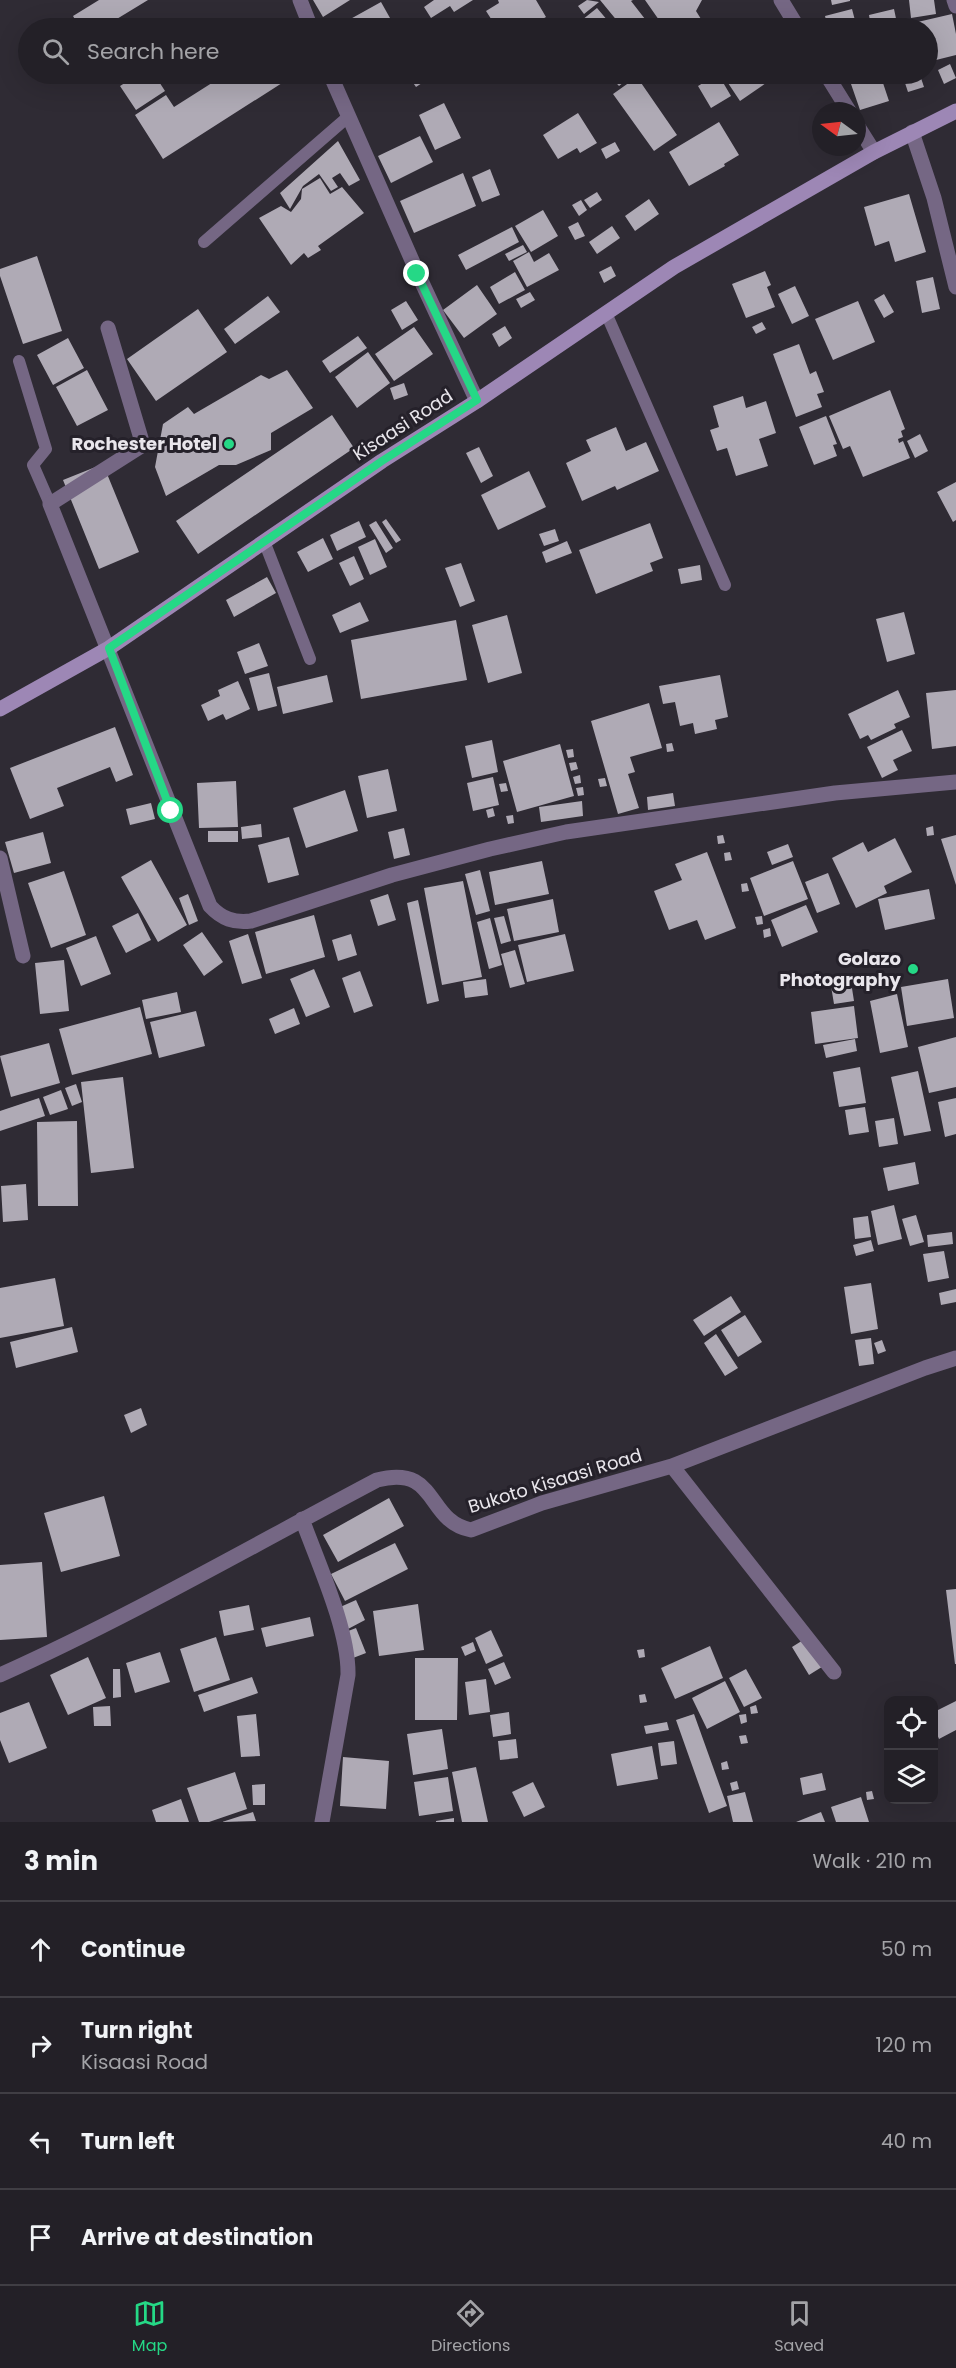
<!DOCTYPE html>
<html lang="en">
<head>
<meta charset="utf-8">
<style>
  :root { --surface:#232027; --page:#2b282f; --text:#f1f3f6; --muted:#a3a3a7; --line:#403e44; --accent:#25d886 }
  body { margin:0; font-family:Poppins,sans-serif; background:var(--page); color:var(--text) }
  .controls { position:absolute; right:18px; bottom:18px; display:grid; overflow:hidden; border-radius:12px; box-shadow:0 6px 24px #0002 }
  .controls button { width:54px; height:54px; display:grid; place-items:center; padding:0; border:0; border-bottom:2px solid var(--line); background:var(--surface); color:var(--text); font:30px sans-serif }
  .compass { position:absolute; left:812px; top:102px; width:54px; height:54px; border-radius:50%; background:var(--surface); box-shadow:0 6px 24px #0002; rotate:285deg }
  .stop { position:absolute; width:18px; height:18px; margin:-14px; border:4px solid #25d886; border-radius:50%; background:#fff }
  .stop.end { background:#25d886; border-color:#fff; box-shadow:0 2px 6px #0008 }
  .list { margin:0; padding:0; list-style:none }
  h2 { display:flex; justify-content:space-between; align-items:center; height:78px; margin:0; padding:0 24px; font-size:26px }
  h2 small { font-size:20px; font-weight:400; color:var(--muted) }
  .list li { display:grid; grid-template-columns:39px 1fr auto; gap:18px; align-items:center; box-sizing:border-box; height:96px; padding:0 24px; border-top:2px solid var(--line) }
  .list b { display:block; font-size:22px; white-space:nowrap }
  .list p { margin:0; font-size:20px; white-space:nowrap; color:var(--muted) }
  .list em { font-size:20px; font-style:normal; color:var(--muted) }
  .icon { flex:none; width:33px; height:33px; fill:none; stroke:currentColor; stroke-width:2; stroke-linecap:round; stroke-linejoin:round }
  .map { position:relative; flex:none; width:956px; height:1822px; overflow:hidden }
  .search { position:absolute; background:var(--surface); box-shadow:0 6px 24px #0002; left:18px; right:18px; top:18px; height:66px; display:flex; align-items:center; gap:15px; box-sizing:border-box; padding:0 21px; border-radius:33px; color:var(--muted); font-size:22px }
  .sheet { height:462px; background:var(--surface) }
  nav { display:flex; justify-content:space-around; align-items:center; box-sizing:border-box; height:84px; border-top:2px solid var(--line); background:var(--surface); font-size:16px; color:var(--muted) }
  nav a { display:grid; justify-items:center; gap:3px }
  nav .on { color:var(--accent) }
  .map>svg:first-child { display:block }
  .building { fill:#afaab5 }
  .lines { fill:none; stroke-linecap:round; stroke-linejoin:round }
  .service { stroke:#756784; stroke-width:12 }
  .minor { stroke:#756784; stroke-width:15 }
  .secondary { stroke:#9d87b5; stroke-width:15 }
  .route { stroke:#25d886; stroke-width:8 }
  .poi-dot { fill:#25d886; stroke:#25212a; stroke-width:2 }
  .labels { text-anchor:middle; stroke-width:6; stroke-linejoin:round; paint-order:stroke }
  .street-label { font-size:18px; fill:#e9e6ec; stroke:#25212a }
  .poi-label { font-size:18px; font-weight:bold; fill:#e9e6ec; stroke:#25212a; text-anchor:end }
</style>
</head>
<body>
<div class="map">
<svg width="956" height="1822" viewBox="0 0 956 1822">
  <rect width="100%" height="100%" fill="#2f2b34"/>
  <path class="building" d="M99,0H148L102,28H80L73,16Z
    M313,0H350L323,17Z
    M434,0H473L454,12L450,6L431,18L424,7Z
    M498,0H536L546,17L527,28H497L486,11L499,3Z
    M587,0L599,2L584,14L578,6Z
    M600,0H633L631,1L645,19L634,28H623Z
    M645,0H702L696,11L701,19L688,28H655L653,25L659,20Z
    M831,0H850V1L832,5Z
    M909,0H934L936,14L911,18Z
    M381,2L390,18L372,28H349L345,22Z
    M597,8L614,28H572Z
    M852,9L857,28H828L825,16Z
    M894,9L898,28H871L869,15Z
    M952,14L956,34V55L928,62V28H910L909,24Z
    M950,64L956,78L944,84L938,70Z
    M139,74H154L165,91L136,110L120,86Z
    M226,74H292L293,76L163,159L135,115L166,95L174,107Z
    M407,74H424L428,79L416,87Z
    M608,74H634L619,86Z
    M718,74L731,96L711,108L698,86Z
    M722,74H764L769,81L740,101Z
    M880,74L889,101L860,110L851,84Z
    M637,77L677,135L654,151L613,94Z
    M921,78L924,87L908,92L905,83Z
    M444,103L461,138L435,150L419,115Z
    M578,113L597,143L580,153L577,148L558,159L543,135Z
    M719,122L739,155L724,164L725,166L689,186L669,152Z
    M420,136L433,162L391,183L378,156Z
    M338,141L360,180L349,186L340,173L332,178L338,187L331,191L319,174L303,186L290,209L280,193Z
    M615,142L620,151L606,159L601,149Z
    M490,169L500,195L482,202L472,177Z
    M463,173L476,206L414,233L400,201Z
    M320,178L330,194L342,187L364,213L318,246L321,250L308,258L304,253L291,265L259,218L281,206L291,212L301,199L302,189Z
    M597,192L602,200L590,208L584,200Z
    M909,194L926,252L895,262L889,241L875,246L864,207Z
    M649,199L659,214L635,231L625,216Z
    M581,200L587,210L579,216L572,205Z
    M543,210L558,236L531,252L515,226Z
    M578,222L585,236L575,240L568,227Z
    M612,226L620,238L597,254L589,242Z
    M512,227L519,242L466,270L458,255Z
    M523,245L527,252L509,261L505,254Z
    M529,252L534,262L549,253L559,270L527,287L513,261Z
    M37,256L62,331L23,344L0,276V269Z
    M611,266L616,276L604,283L599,272Z
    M765,271L771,285L767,287L775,307L746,318L732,284Z
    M515,272L525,290L499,304L490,287Z
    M933,277L940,309L922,313L916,281Z
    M477,285L497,314L464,338L443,310Z
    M795,286L809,316L792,324L778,294Z
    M530,292L535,300L521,308L516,299Z
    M884,294L894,312L884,318L874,300Z
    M268,296L280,312L235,344L224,329Z
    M406,301L418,320L402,330L391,310Z
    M858,301L875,342L833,360L815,319Z
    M198,309L227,352L156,401L127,359Z
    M762,322L766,329L756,334L752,327Z
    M505,326L512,338L499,347L492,334Z
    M414,327L433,354L394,381L375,354Z
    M358,336L367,348L330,373L322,361Z
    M68,338L84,368L53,385L37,355Z
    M799,344L810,374L816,371L824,392L817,394L822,407L796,417L773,354Z
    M368,352L390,383L357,408L335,377Z
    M87,370L108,410L77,426L56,387Z
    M287,370L313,408L271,433V450L236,465H219L166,496L155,467L163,424L188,407L194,414L261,375L269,379Z
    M404,383L408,395L394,400L390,388Z
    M890,390L905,429L901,431L903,437L898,439L899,443L903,441L910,458L863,477L850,446L843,449L829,416Z
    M743,396L746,408L766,401L776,433L759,439L768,466L736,476L727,448L717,451L710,430L719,427L713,406Z
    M332,415L354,448L198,554L176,521Z
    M826,416L837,444L833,445L837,456L814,465L799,427Z
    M616,427L626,451L646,442L659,471L617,490L615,486L582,501L566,463L591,451L586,440Z
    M920,434L928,451L915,458L907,441Z
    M479,447L493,476L481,483L466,453Z
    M103,464L139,552L99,569L63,480Z
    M529,471L546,507L498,530L481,495Z
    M956,482V520L953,522L937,492Z
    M386,519L401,540L396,543L382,522Z
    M359,521L366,537L337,551L330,535Z
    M376,521L393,548L386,553L369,525Z
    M650,523L663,558L650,563L653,571L596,594L579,550Z
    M555,529L559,541L544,546L539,534Z
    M323,538L333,559L308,572L297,552Z
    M375,539L387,567L370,575L358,547Z
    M567,541L572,553L546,563L542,552Z
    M354,556L364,579L350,586L339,563Z
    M461,563L475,601L460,607L445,568Z
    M700,565L702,580L681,584L678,569Z
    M267,577L276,593L234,617L226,600Z
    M360,602L369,621L340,633L332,615Z
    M904,612L915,654L887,662L876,619Z
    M507,615L522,673L488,683L472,625Z
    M456,620L467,680L361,699L351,640Z
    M259,643L268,666L245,674L237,652Z
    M269,673L277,706L258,711L249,678Z
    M327,675L333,702L283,714L277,687Z
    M720,675L728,717L715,720L717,729L695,734L693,723L680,726L675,702L663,704L659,686Z
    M238,681L250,709L226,720L223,714L208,721L201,705L220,696L218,690Z
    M898,690L910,717L894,724L896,728L871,740L868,735L860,739L848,714Z
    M956,690V746L932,749L926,693Z
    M649,703L662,748L630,757L635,772L628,774L639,808L618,814L591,721Z
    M115,727L133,775L116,782L110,767L57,788L64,806L30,819L10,768Z
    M902,730L912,751L893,760L898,770L882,778L867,747Z
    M492,740L498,772L472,778L465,746Z
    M672,743L674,751L667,752L666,744Z
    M560,744L574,796L517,812L503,761Z
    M573,749L574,757L568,758L566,750Z
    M576,762L578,769L571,771L569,763Z
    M388,769L397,811L367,818L358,776Z
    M580,775L581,783L575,784L573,777Z
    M493,777L499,805L473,811L467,783Z
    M605,778L607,786L600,787L598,779Z
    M236,781L238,827L199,828L197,783Z
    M506,783L508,791L501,792L499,784Z
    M583,787L584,795L578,796L576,788Z
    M345,790L358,831L306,848L293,808Z
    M673,793L675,806L648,810L647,797Z
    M582,801L583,816L541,822L539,807Z
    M151,803L155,819L130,825L126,809Z
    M493,808L495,816L488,818L486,810Z
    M513,815L514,823L508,824L506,816Z
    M261,824L262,837L242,839L241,827Z
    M933,826L934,835L927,836L926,828Z
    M404,828L410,855L394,859L388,832Z
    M208,831H238V842H208Z
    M43,832L51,863L14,873L5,842Z
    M723,835L725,843L718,844L717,836Z
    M956,835V885L941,839Z
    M289,837L299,875L268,883L258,845Z
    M895,838L912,872L884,886L887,893L856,908L832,858L863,842L868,852Z
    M788,844L793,857L772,865L767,852Z
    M707,852L736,928L705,940L697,920L669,930L654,891L682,880L675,864Z
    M730,852L732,860L725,861L724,853Z
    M151,860L187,925L158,942L121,877Z
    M542,861L549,894L495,905L489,872Z
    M793,861L808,899L764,916L750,878Z
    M480,870L490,911L476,915L465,874Z
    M64,871L86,935L51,948L28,883Z
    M828,873L840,904L817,913L805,882Z
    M463,881L482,977L442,985L424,888Z
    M747,883L749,891L742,892L741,884Z
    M929,889L935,919L885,930L878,899Z
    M188,894L198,921L189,925L179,898Z
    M388,894L396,920L378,926L370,900Z
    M553,899L559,932L514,941L507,909Z
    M418,900L439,1001L427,1004L407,903Z
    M806,905L818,932L782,947L771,920Z
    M138,913L151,940L126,953L112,926Z
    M314,915L325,957L266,974L255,932Z
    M504,916L511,941L501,944L494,918Z
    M762,916L763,924L757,925L755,917Z
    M490,918L502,965L489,969L477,922Z
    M770,928L771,936L764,938L763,930Z
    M202,932L223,962L204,976L183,945Z
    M248,934L262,978L242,984L229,941Z
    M351,934L357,955L338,961L332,940Z
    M565,934L574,971L527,982L518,945Z
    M96,936L111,974L81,986L66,948Z
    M515,950L525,984L510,988L501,954Z
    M64,960L69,1011L40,1014L35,963Z
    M314,969L330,1007L306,1017L290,979Z
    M360,971L373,1006L354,1013L342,978Z
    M486,979L488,995L465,998L463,982Z
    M948,979L954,1018L907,1026L901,987Z
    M851,982L854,1001L834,1004L831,986Z
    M177,992L181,1012L146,1019L142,1000Z
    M897,994L908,1047L880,1053L870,1001Z
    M854,1006L858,1038L815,1044L811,1012Z
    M140,1007L152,1054L72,1075L59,1029Z
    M294,1008L300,1024L275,1034L269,1019Z
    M196,1011L205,1046L159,1058L150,1022Z
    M956,1037V1087L929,1093L918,1047Z
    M855,1039L857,1051L826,1058L823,1045Z
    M49,1043L60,1083L11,1097L0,1056Z
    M860,1067L866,1103L839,1107L833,1072Z
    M918,1071L931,1131L904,1136L891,1077Z
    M123,1077L134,1168L91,1173L81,1082Z
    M76,1084L82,1102L72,1106L65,1088Z
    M61,1090L68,1109L50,1115L43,1097Z
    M39,1098L45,1116L0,1131V1111Z
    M956,1098V1134L945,1137L938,1102Z
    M865,1107L869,1132L849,1135L845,1110Z
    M894,1118L898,1144L879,1147L875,1121Z
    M77,1121L78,1206H38L37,1122Z
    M915,1162L919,1184L888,1191L883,1168Z
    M26,1184L28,1220L3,1222L1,1186Z
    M894,1205L902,1239L878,1245L871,1211Z
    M916,1215L924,1242L910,1246L902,1219Z
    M868,1216L871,1237L855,1239L853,1218Z
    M952,1232L953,1244L928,1247L927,1235Z
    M871,1240L874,1251L856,1256L853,1245Z
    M944,1251L949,1278L928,1282L923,1254Z
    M55,1278L64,1326L0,1338V1288Z
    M871,1283L878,1329L851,1334L844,1287Z
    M956,1289V1302L941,1305L939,1293Z
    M731,1296L741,1312L704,1336L693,1320Z
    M745,1315L762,1342L738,1357L721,1330Z
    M72,1327L78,1352L16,1368L10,1342Z
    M716,1334L738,1368L725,1376L704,1343Z
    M871,1338L874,1364L859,1366L855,1340Z
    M882,1340L886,1351L878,1354L874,1343Z
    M141,1408L147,1425L131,1433L124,1415Z
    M104,1496L120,1556L61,1572L44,1513Z
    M389,1498L404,1526L338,1562L323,1535Z
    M395,1543L408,1569L345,1601L331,1574Z
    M42,1562L47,1637L0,1640V1565Z
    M956,1589V1664H955L946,1590Z
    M356,1600L365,1620L348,1629L338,1608Z
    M418,1604L424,1650L379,1656L373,1611Z
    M249,1605L254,1630L224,1636L219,1611Z
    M310,1617L314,1636L266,1647L261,1628Z
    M356,1628L366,1653L353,1658L343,1633Z
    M491,1630L503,1656L486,1664L475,1638Z
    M216,1637L230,1680L194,1692L180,1649Z
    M808,1637L825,1665L809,1675L792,1647Z
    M473,1642L476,1651L465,1656L461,1647Z
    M710,1646L723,1678L675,1699L661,1668Z
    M644,1649L645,1657L639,1658L637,1650Z
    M160,1652L170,1682L135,1693L126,1663Z
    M88,1657L106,1698L68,1715L50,1675Z
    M415,1658H458L457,1720H415Z
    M504,1662L511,1678L495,1685L488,1669Z
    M113,1669H120L121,1697L113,1698Z
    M746,1669L762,1698L744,1707L729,1678Z
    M252,1677L258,1693L204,1712L198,1695Z
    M486,1679L490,1712L469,1715L465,1682Z
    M725,1681L740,1712L707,1729L692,1698Z
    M645,1694L647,1702L640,1703L639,1695Z
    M956,1701V1730L939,1739L934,1727V1712Z
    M29,1702L47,1748L9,1763L0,1740V1713Z
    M756,1705L758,1713L751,1714L750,1707Z
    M110,1706L111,1726H94L93,1707Z
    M509,1712L511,1734L493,1737L490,1715Z
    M256,1714L260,1756L241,1757L237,1716Z
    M694,1714L727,1806L709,1813L676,1720Z
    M746,1714L747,1722L741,1724L739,1715Z
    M667,1722L669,1730L646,1734L644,1726Z
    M442,1729L448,1769L413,1775L407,1734Z
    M746,1735L748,1743L741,1744L739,1736Z
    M516,1739L518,1758L500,1760L498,1741Z
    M674,1741L677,1764L661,1766L658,1743Z
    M652,1746L658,1779L617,1786L611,1754Z
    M343,1757L389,1761L386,1809L340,1806Z
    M727,1761L729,1769L722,1770L721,1763Z
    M476,1767L488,1822H462L452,1772Z
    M235,1772L247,1809L209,1822H199L187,1788Z
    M822,1773L826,1790L803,1795L800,1778Z
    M448,1777L453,1811L419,1816L414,1782Z
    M737,1781L739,1789L732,1791L730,1783Z
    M533,1782L545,1807L524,1817L512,1792Z
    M265,1784V1805H253L252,1785Z
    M872,1791L874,1799L867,1800L866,1792Z
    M745,1792L753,1822H733L727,1796Z
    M861,1797L869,1822H836L831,1807Z
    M181,1799L189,1822H156L152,1810Z
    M253,1812L256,1821L222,1822Z
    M821,1812L825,1822H796Z
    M454,1818V1822H436V1821Z"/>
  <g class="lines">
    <path class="service" d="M204,242L349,116
      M606,313L725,585
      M19,361L46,449L33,465L50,504
      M264,541L310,659"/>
    <path class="minor" d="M300,0L311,28
      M781,0L798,28
      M954,0L956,6
      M330,74L418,274L477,401
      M826,74L849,111
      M857,125L874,152
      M912,132L934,198L956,287
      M108,328L143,445L50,504L210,906C222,919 234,923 251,921L392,875L490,849L566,832L835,793L956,782
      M0,858L23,956
      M672,1466L834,1672
      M302,1519C318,1563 349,1630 348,1675L322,1822
      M0,1675C129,1617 252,1546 377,1480C439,1464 425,1521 471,1530L542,1503L672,1466L925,1368L956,1358"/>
    <path class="secondary" d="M0,709L109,648L382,461L477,401L674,267L874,152L956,111"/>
  </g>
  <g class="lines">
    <path class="route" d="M171,811L109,648L382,461L477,400L417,274"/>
  </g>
  <g class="poi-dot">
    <circle cx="229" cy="444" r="6"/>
    <circle cx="913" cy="969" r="6"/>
  </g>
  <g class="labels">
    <g class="street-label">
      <text transform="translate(403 425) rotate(-33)" y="6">Kisaasi Road</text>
      <text transform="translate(555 1481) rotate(-17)" y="6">Bukoto Kisaasi Road</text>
    </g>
    <g class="poi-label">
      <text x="217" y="450">Rochester Hotel</text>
      <text x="901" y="965">Golazo<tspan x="901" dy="21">Photography</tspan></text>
    </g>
  </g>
</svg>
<div class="controls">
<button><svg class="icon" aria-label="locate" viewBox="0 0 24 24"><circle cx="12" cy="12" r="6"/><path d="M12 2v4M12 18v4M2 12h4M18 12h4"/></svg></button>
<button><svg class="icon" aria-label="layers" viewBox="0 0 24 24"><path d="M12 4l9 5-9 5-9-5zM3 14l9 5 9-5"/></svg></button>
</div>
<svg class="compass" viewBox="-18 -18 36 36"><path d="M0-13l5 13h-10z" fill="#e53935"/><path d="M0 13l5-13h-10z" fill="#a3a3a7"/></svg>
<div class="stop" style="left:171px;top:811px"></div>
<div class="stop end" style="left:417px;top:274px"></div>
<div class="search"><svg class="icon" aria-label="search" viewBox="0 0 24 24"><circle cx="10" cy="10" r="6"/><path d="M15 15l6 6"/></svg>Search here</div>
</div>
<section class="sheet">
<h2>3 min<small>Walk · 210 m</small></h2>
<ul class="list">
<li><svg class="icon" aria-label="ahead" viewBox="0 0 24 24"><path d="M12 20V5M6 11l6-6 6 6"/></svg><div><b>Continue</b></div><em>50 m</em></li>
<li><svg class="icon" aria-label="right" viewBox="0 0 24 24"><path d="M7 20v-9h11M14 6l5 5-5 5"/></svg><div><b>Turn right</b><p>Kisaasi Road</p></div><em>120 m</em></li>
<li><svg class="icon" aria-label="left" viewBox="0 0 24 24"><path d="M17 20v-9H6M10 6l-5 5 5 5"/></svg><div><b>Turn left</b></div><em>40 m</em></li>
<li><svg class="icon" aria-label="arrive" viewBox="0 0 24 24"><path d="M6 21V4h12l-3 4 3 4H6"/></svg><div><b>Arrive at destination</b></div></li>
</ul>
</section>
<nav>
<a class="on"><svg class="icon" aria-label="map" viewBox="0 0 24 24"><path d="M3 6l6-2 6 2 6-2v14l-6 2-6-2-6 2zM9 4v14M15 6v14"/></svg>Map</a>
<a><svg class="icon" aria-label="directions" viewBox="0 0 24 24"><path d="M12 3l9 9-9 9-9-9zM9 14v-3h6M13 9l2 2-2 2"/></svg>Directions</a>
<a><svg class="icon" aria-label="saved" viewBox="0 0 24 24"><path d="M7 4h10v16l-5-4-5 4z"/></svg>Saved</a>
</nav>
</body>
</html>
